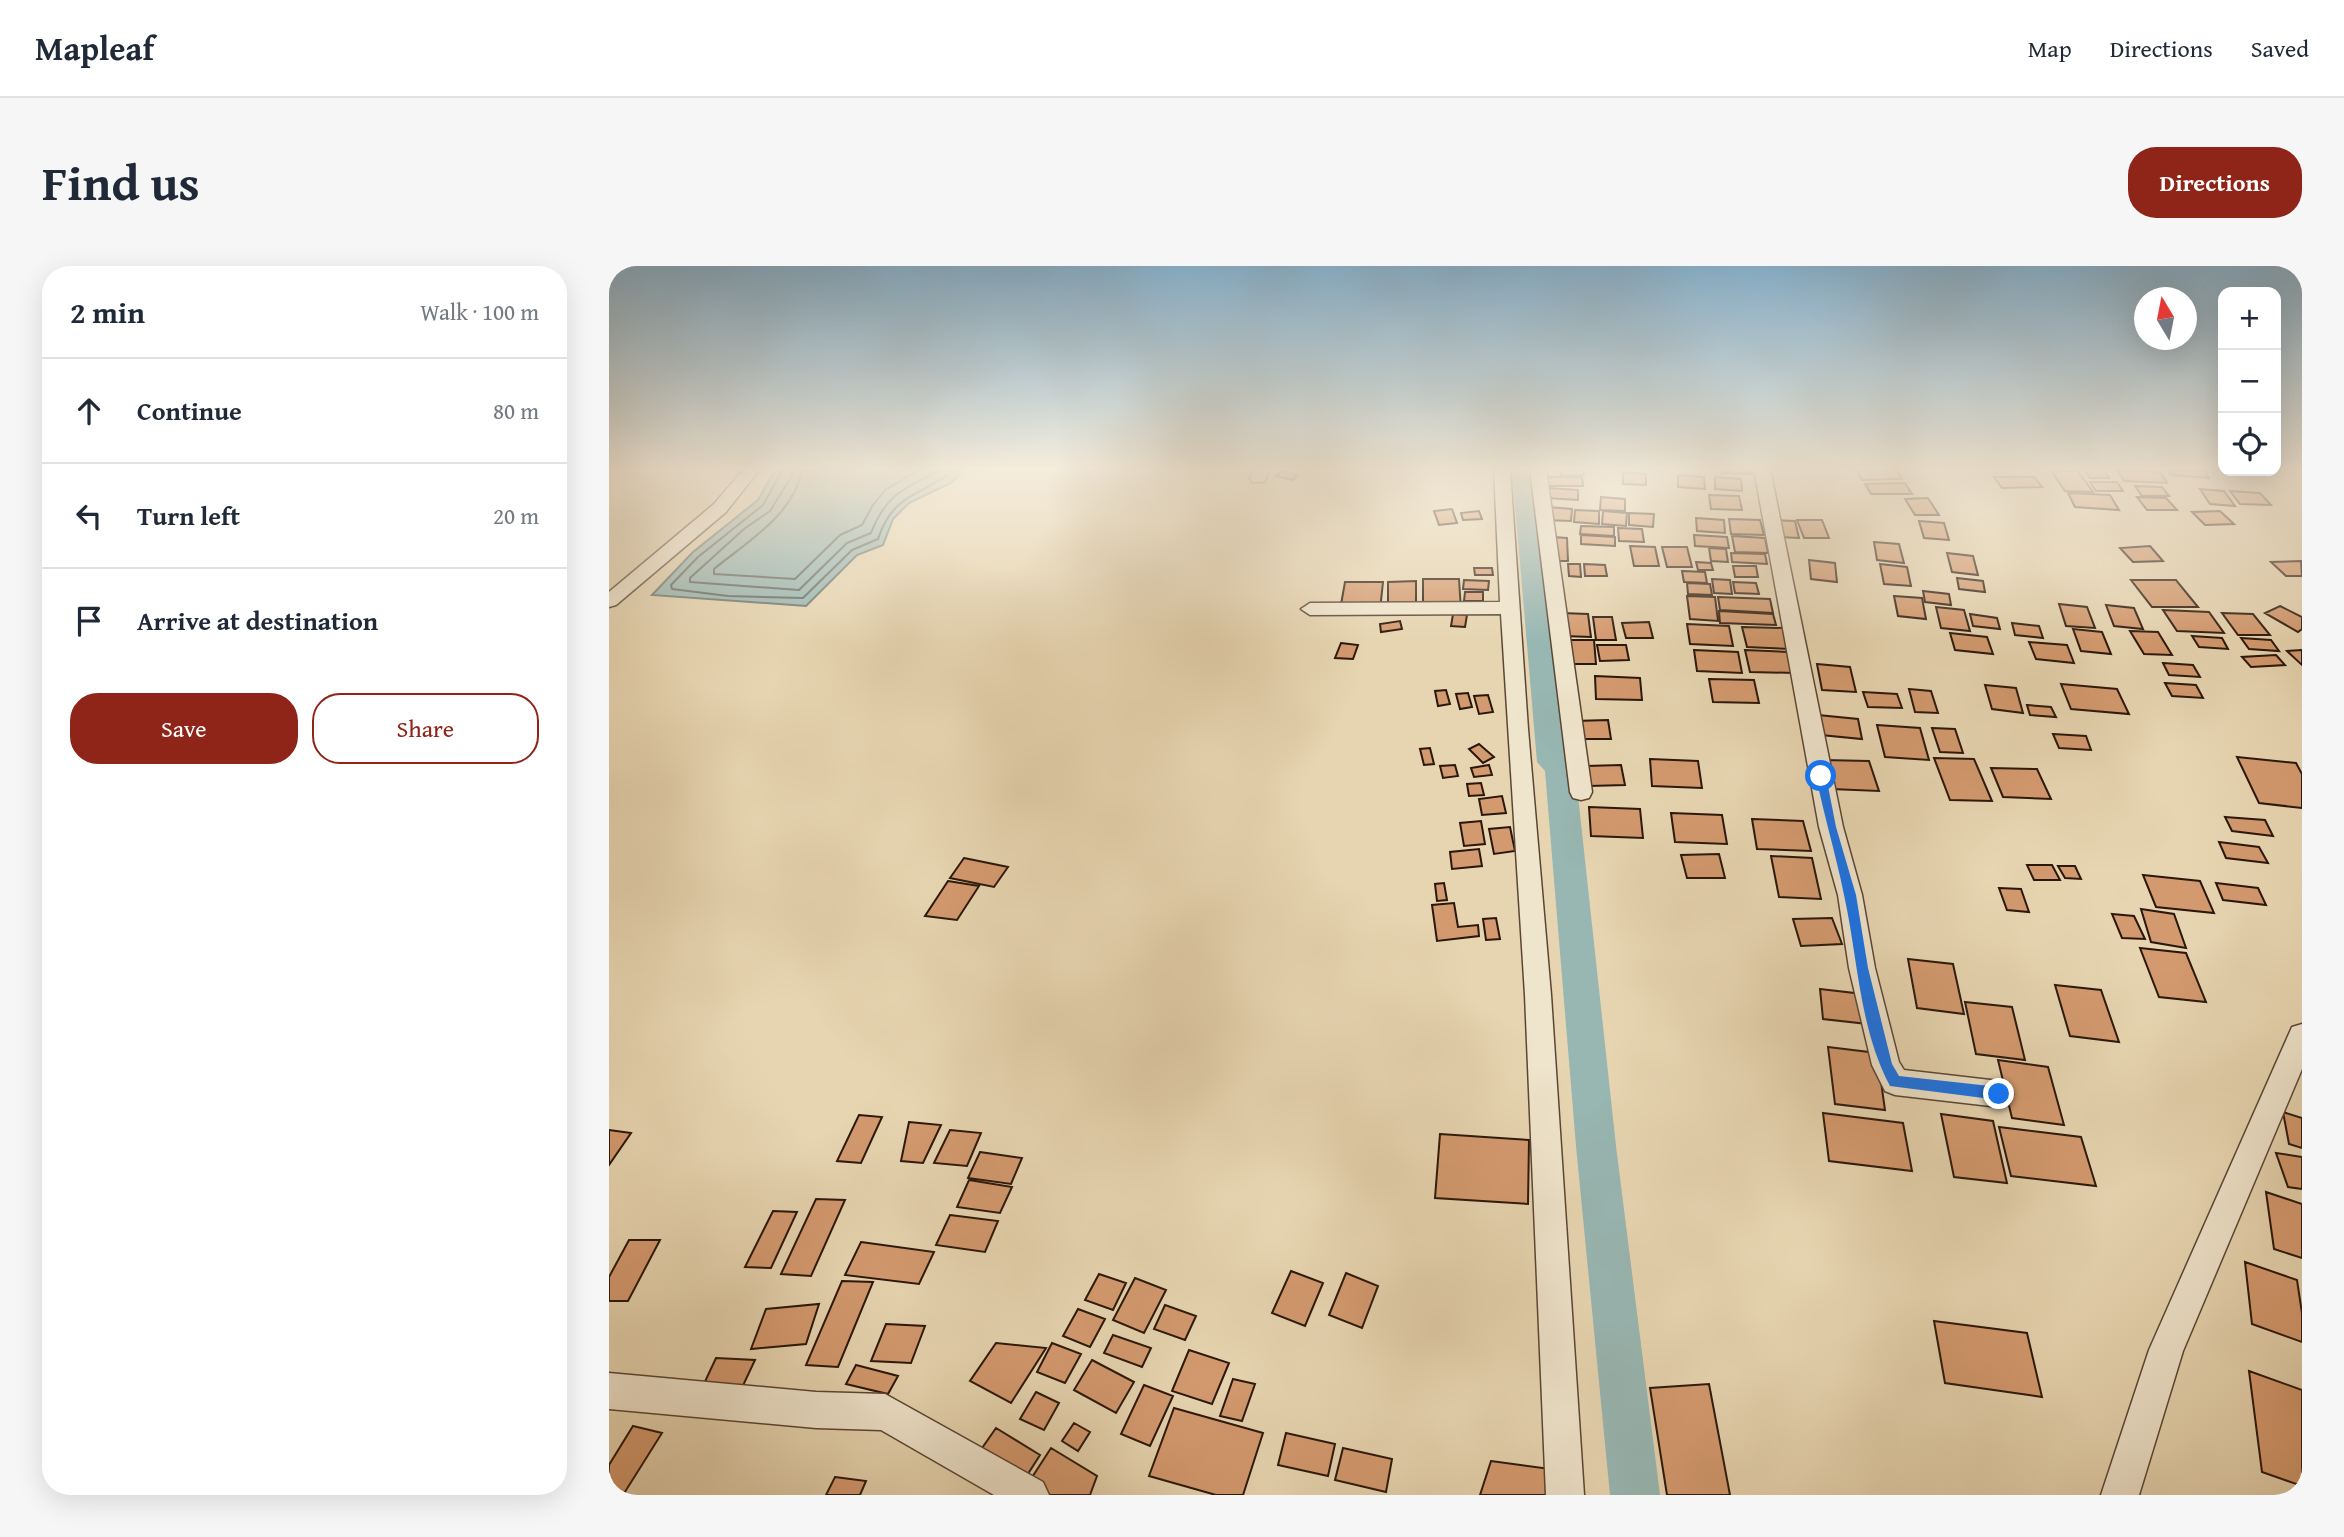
<!DOCTYPE html>
<html lang="en">
<head>
<meta charset="utf-8">
<style>
  :root { --surface:#fff; --page:#f6f6f7; --text:#1f2937; --muted:#747a83; --line:#e0e1e3; --accent:#8f2418 }
  body { margin:0; font-family:"Gentium Book Plus",serif; background:var(--page); color:var(--text) }
  .controls { position:absolute; right:21px; top:21px; display:grid; overflow:hidden; border-radius:14px; box-shadow:0 7px 28px #0002 }
  .controls button { width:63px; height:63px; display:grid; place-items:center; padding:0; border:0; border-bottom:2px solid var(--line); background:var(--surface); color:var(--text); font:35px sans-serif }
  .compass { position:absolute; left:1525px; top:21px; width:63px; height:63px; border-radius:50%; background:var(--surface); box-shadow:0 7px 28px #0002; rotate:350deg }
  .stop { position:absolute; width:21px; height:21px; margin:-16px; border:5px solid #1a73e8; border-radius:50%; background:#fff }
  .stop.end { background:#1a73e8; border-color:#fff; box-shadow:0 2px 7px #0008 }
  .list { margin:0; padding:0; list-style:none }
  h2 { display:flex; justify-content:space-between; align-items:center; height:91px; margin:0; padding:0 28px; font-size:30px }
  h2 small { font-size:23px; font-weight:400; color:var(--muted) }
  .list li { display:grid; grid-template-columns:46px 1fr auto; gap:21px; align-items:center; box-sizing:border-box; height:105px; padding:0 28px; border-top:2px solid var(--line) }
  .list b { display:block; font-size:26px; white-space:nowrap }
  .list em { font-size:23px; font-style:normal; color:var(--muted) }
  .actions { display:flex; gap:14px; padding:21px 28px }
  .actions a { flex:1; padding:16px 0; border:2px solid var(--accent); border-radius:28px; text-align:center; font-size:24px; color:var(--accent) }
  .actions .main { background:var(--accent); color:#fff }
  .icon { flex:none; width:38px; height:38px; fill:none; stroke:currentColor; stroke-width:2; stroke-linecap:round; stroke-linejoin:round }
  .map { position:relative; flex:none; width:1693px; height:1229px; overflow:hidden; border-radius:28px }
  header { display:flex; align-items:center; gap:42px; box-sizing:border-box; height:98px; padding:0 35px; background:var(--surface); border-bottom:2px solid var(--line) }
  header strong { font-size:33px }
  nav { display:flex; gap:38px; margin-inline-start:auto; font-size:24px }
  .intro { display:flex; align-items:center; justify-content:space-between; box-sizing:border-box; height:168px; padding:0 42px }
  h1 { margin:0; font-size:49px }
  .button { padding:18px 32px; border-radius:28px; background:var(--accent); color:#fff; font-size:24px; font-weight:700 }
  main { display:flex; gap:42px; padding:0 42px }
  aside { flex:1; background:var(--surface); border-radius:28px; box-shadow:0 7px 28px #0002 }
  .map>svg:first-child { display:block }
  .water { fill:#98b7b3; stroke:#6c7770; stroke-width:2 }
  .lines { fill:none; stroke-linecap:round; stroke-linejoin:round }
  .shore { stroke:#62675f; stroke-width:2 }
  .canal { fill:#98b7b3; fill-rule:evenodd }
  .building { fill:#d49a6f; stroke:#2b170b; stroke-width:2 }
  .minor-casing { stroke:#5a4634; stroke-width:3 }
  .minor { fill:#efe4cc; fill-rule:evenodd }
  .route { fill:#1a73e8 }
</style>
</head>
<body>
<header>
<strong>Mapleaf</strong>
<nav><a>Map</a><a>Directions</a><a>Saved</a></nav>
</header>
<div class="intro"><h1>Find us</h1><a class="button">Directions</a></div>
<main>
<aside>
<h2>2 min<small>Walk · 100 m</small></h2>
<ul class="list">
<li><svg class="icon" aria-label="ahead" viewBox="0 0 24 24"><path d="M12 20V5M6 11l6-6 6 6"/></svg><div><b>Continue</b></div><em>80 m</em></li>
<li><svg class="icon" aria-label="left" viewBox="0 0 24 24"><path d="M17 20v-9H6M10 6l-5 5 5 5"/></svg><div><b>Turn left</b></div><em>20 m</em></li>
<li><svg class="icon" aria-label="arrive" viewBox="0 0 24 24"><path d="M6 21V4h12l-3 4 3 4H6"/></svg><div><b>Arrive at destination</b></div></li>
</ul>
<div class="actions"><a class="main">Save</a><a>Share</a></div>
</aside>
<div class="map">
<svg width="1693" height="1229" viewBox="0 0 1693 1229">
  <rect width="100%" height="100%" fill="#e7d5b1"/>
  <filter id="stains"><feTurbulence type="fractalNoise" baseFrequency=".00286" numOctaves="4"/><feColorMatrix values="0 0 0 0 .2 0 0 0 0 .09 0 0 0 0 .02 0 0 0 .5 -.17"/></filter>
  <radialGradient id="worn" r=".72"><stop offset=".6" stop-color="#630" stop-opacity="0"/><stop offset="1" stop-color="#630" stop-opacity=".3"/></radialGradient>
  <path class="water" d="M170,203H356L342,217L300,237L284,253L274,279L248,289L197,340L43,329L84,286L149,234L163,209Z"/>
  <g class="lines">
    <path class="shore" d="M174,203L154,239L89,291L62,319L63,323L119,330L194,332L243,284L269,273C285,225 313,231 346,203
      M183,203L181,213L161,245L135,263L81,312V316L190,324L238,277L262,267C278,226 297,222 334,203
      M193,203C186,248 138,276 105,303V308L186,313L231,269L253,259L264,239L276,224L311,203"/>
    <path class="canal" d="M903,203H925L954,466L963,474L1007,880L1051,1229H1001L967,880L936,505L928,496Z"/>
  </g>
  <path class="building" d="M951,203H973L975,209L952,210Z
    M1112,203H1141L1143,208L1113,207Z
    M1287,203L1293,213L1253,214L1247,204Z
    M1475,203H1494L1500,212H1481Z
    M1508,203L1551,206L1558,217L1515,215Z
    M1558,203L1596,205L1600,212L1562,209Z
    M673,205L689,209L684,214L667,210Z
    M1442,205H1469L1484,226L1456,225Z
    M1014,206L1037,208V219L1014,218Z
    M1069,209L1095,211L1096,223L1069,221Z
    M938,211H973L974,220H939Z
    M1106,211L1132,213L1133,225L1106,223Z
    M1385,211H1425L1433,221L1393,222Z
    M1481,216H1508L1514,225H1487Z
    M1296,217L1303,228H1262L1256,218Z
    M1526,220L1553,221L1560,230H1533Z
    M938,222L969,224V234L938,232Z
    M1591,223L1615,225L1626,240L1601,238Z
    M1621,225L1651,227L1662,239L1631,238Z
    M1459,227L1501,229L1510,244L1466,241Z
    M1100,229L1130,230L1133,244L1102,243Z
    M992,231L1016,233V245L991,244Z
    M1528,231L1557,232L1568,244H1538Z
    M1319,232L1330,249H1306L1296,233Z
    M939,241L963,243L962,255L938,254Z
    M843,243L848,257L830,259L825,245Z
    M966,244L990,245V258L965,256Z
    M870,245L873,253L854,254L852,247Z
    M994,245L1018,247L1017,260L993,258Z
    M1611,245L1625,258L1596,259L1583,246Z
    M1020,247L1045,248L1044,261L1020,259Z
    M1087,252L1115,254L1116,267L1088,265Z
    M1120,253L1151,254L1155,269L1122,268Z
    M1166,254L1186,255L1190,272L1169,271Z
    M1188,254H1213L1220,272H1195Z
    M1310,255L1335,257L1340,274L1315,272Z
    M972,260L1005,261V270L971,268Z
    M1009,262L1033,263L1035,276L1010,275Z
    M972,269L1006,271V280L972,278Z
    M1085,269L1118,271L1120,282L1086,280Z
    M1123,270L1156,272L1159,287L1126,286Z
    M944,271L958,272L959,295H944Z
    M1265,276L1290,278L1295,297L1268,294Z
    M1021,280L1046,281L1050,300H1025Z
    M1541,280L1554,295L1524,296L1511,282Z
    M1053,281H1078L1083,301H1058Z
    M1100,282L1117,283L1119,296L1102,295Z
    M1122,287L1156,288L1158,298L1123,296Z
    M1338,287L1364,290L1369,309L1343,306Z
    M1200,294L1226,297L1228,316L1202,313Z
    M1692,295L1693,310H1677L1662,296Z
    M1087,296L1102,297L1104,304H1089Z
    M959,298H971L972,311L960,310Z
    M975,298L996,299L998,310H976Z
    M1271,298L1298,301L1302,320L1275,318Z
    M1124,300H1147L1149,311H1126Z
    M865,302H883L884,309H866Z
    M1073,305L1096,306L1098,317L1075,316Z
    M1348,312L1374,315L1376,326L1350,323Z
    M814,313H850L852,344L814,345Z
    M1103,313L1121,314L1123,328L1105,327Z
    M855,314L880,315L879,324L854,323Z
    M1522,314H1567L1589,341H1543Z
    M807,315V342L779,343V316Z
    M736,316H774L771,344H731Z
    M1124,316L1147,317L1150,328L1126,327Z
    M1078,317L1101,318L1103,329L1079,328Z
    M1314,325L1340,328L1342,339L1316,336Z
    M856,326H874V335H855Z
    M1078,330L1106,331L1109,355L1081,353Z
    M1285,330L1313,332L1317,353L1289,350Z
    M1109,331L1161,333L1164,347L1111,344Z
    M1450,338L1478,341L1486,362L1457,360Z
    M1497,339L1525,342L1534,363L1505,360Z
    M1671,340L1693,351V363L1689,366L1656,347Z
    M1327,341L1355,344L1361,365L1332,362Z
    M1554,344L1600,346L1615,367L1568,365Z
    M1110,345L1164,348L1167,359L1111,357Z
    M952,347L979,348L982,371L954,370Z
    M1613,347L1644,348L1661,369H1629Z
    M844,348L858,349L856,361L842,360Z
    M1361,348L1388,352L1391,363L1364,360Z
    M984,351H1003L1007,374H987Z
    M791,355L793,363L772,366L771,358Z
    M1040,356L1044,372H1017L1013,357Z
    M1403,357L1430,360L1434,372L1406,369Z
    M1078,358L1120,360L1124,380L1081,378Z
    M1133,361L1176,362L1181,383L1138,381Z
    M1464,363L1493,366L1502,388L1472,385Z
    M1521,365L1549,366L1563,389L1535,388Z
    M1341,367L1378,371L1384,388L1346,384Z
    M1583,370L1613,372L1619,383L1590,381Z
    M1632,372L1662,374L1670,385L1640,383Z
    M957,374H985L987,398H959Z
    M1420,376L1458,379L1465,397L1427,393Z
    M732,377L749,379L744,393L726,392Z
    M988,379H1017L1020,394L991,395Z
    M1085,384L1129,386L1133,407L1088,405Z
    M1136,384L1180,386L1186,407L1141,406Z
    M1693,384V399L1678,385Z
    M1667,389L1676,399L1642,401L1633,391Z
    M1554,397L1584,399L1591,411L1560,409Z
    M1208,398L1241,401L1247,426L1213,424Z
    M986,410L1031,412L1033,434L987,433Z
    M1100,413L1145,414L1150,437L1104,436Z
    M1556,417L1587,419L1594,432L1563,430Z
    M1452,418L1508,423L1520,448L1462,443Z
    M1376,419L1407,422L1414,447L1383,443Z
    M1300,423L1322,425L1329,447L1306,446Z
    M837,424L841,438L829,440L826,425Z
    M1254,426L1288,428L1293,442L1259,441Z
    M859,427L863,441L851,443L847,428Z
    M879,429L884,446L870,448L865,430Z
    M1418,439L1442,441L1447,451L1421,449Z
    M1209,449L1249,453L1253,473L1212,469Z
    M999,454L1002,473H968L965,455Z
    M1268,459L1311,462L1320,494L1276,491Z
    M1323,462L1346,463L1354,487L1331,486Z
    M1444,468L1477,470L1482,484L1450,482Z
    M870,478L885,491L874,497L860,483Z
    M821,482L825,498L815,499L811,483Z
    M1628,491L1687,497L1693,508V542L1650,537Z
    M1325,492L1365,493L1383,535L1341,534Z
    M1041,493L1089,495L1093,522L1043,520Z
    M1214,494L1260,495L1270,525L1222,523Z
    M846,499L849,510L834,512L831,500Z
    M880,499L883,509L865,511L862,502Z
    M1012,499L1016,519L980,520L977,500Z
    M1382,502L1428,503L1442,533L1394,531Z
    M872,517L875,529L860,530L858,518Z
    M893,530L897,547L873,549L870,533Z
    M980,541L1031,543L1034,572L982,570Z
    M1062,547L1113,549L1118,578L1066,576Z
    M1616,551L1656,554L1664,570L1623,565Z
    M1143,553L1194,555L1202,585L1148,583Z
    M872,555L876,578L855,580L851,557Z
    M901,561L906,585L885,588L880,563Z
    M1610,576L1650,581L1659,597L1617,592Z
    M870,583L873,600L843,603L841,586Z
    M1110,588L1116,612H1078L1072,589Z
    M1162,590L1203,592L1212,633L1170,631Z
    M355,592L399,601L385,621L341,612Z
    M1418,599H1443L1451,614H1425Z
    M1449,600H1466L1472,613L1456,612Z
    M1534,609L1591,615L1605,647L1547,641Z
    M339,615L370,620L348,654L316,650Z
    M835,617L838,634L828,635L826,618Z
    M1607,617L1649,622L1657,639L1614,634Z
    M1390,622L1412,623L1420,646L1398,644Z
    M845,637L849,661L869,659L870,670L828,675L823,639Z
    M1532,643L1565,648L1577,682L1542,676Z
    M1503,648L1525,650L1536,673L1513,672Z
    M887,652L891,673L877,674L874,653Z
    M1223,652L1233,678L1192,680L1184,653Z
    M1531,682L1577,687L1597,736L1550,731Z
    M1299,693L1344,698L1355,748L1308,742Z
    M1446,719L1492,724L1510,776L1461,770Z
    M1211,723L1254,728L1259,758L1214,753Z
    M1356,736L1403,741L1416,794L1367,788Z
    M1219,781L1268,787L1276,844L1226,838Z
    M1389,794L1439,801L1455,859L1403,852Z
    M1674,846L1693,852V882L1680,878Z
    M1214,847L1294,857L1303,905L1220,895Z
    M1332,848L1384,855L1398,917L1345,911Z
    M250,849L273,851L252,897L228,895Z
    M300,856L332,859L314,897L292,895Z
    M1390,861L1472,871L1487,920L1402,910Z
    M0,864L22,867L0,899Z
    M341,864L372,867L358,900L325,897Z
    M831,868L920,874L919,938L826,932Z
    M371,886L413,892L402,918L359,912Z
    M1667,887L1693,891V923L1679,921Z
    M360,914L403,921L391,947L348,941Z
    M1657,926L1693,938V992L1665,983Z
    M207,933L236,934L202,1010L172,1008Z
    M164,945L188,946L162,1002L136,1001Z
    M341,949L389,955L376,986L327,979Z
    M20,974H51L19,1035H0V1011Z
    M252,976L325,986L310,1018L236,1009Z
    M1636,996L1688,1014L1693,1047V1076L1643,1058Z
    M682,1005L714,1017L696,1060L663,1047Z
    M737,1007L769,1020L753,1062L720,1049Z
    M490,1008L517,1017L504,1044L476,1034Z
    M526,1012L557,1024L535,1067L504,1054Z
    M233,1015L264,1016L229,1101L197,1099Z
    M210,1038L197,1078L142,1083L157,1043Z
    M556,1039L587,1050L576,1074L545,1063Z
    M469,1043L496,1053L481,1081L454,1070Z
    M1325,1055L1418,1067L1433,1131L1336,1117Z
    M277,1058L316,1060L302,1097L262,1095Z
    M504,1069L542,1082L533,1101L495,1087Z
    M387,1077L437,1082L402,1137L361,1115Z
    M443,1077L472,1088L456,1117L428,1106Z
    M580,1084L620,1097L603,1138L563,1125Z
    M107,1092L146,1094L131,1126L92,1124Z
    M483,1094L525,1116L507,1147L465,1124Z
    M247,1099L289,1110L279,1128L237,1118Z
    M1640,1105L1693,1124V1220L1653,1206Z
    M624,1113L646,1118L633,1155L611,1150Z
    M1100,1118L1121,1229H1058L1041,1122Z
    M535,1119L564,1130L541,1180L512,1168Z
    M427,1126L450,1137L435,1164L411,1153Z
    M565,1142L654,1167L634,1229H607L540,1210Z
    M465,1157L481,1166L469,1185L453,1175Z
    M24,1160L53,1167L14,1229H0V1199Z
    M387,1162L431,1189L415,1214L371,1185Z
    M677,1167L726,1178L719,1210L669,1199Z
    M442,1182L488,1210L481,1229H440L420,1216Z
    M734,1182L783,1193L777,1226L726,1214Z
    M882,1195L949,1204L948,1229H871Z
    M226,1211L257,1215L251,1229H217Z"/>
  <g class="lines">
    <defs>
      <path id="minor" d="M135,203H151L117,246L7,339L0,341V326L105,238Z
        M644,203H660L655,216H643L641,213Z
        M885,203H901L919,463L942,729L975,1229H937L916,729L892,348L701,349L692,343L701,337L891,336Z
        M921,203H937L983,526L980,532L972,534L964,532L961,526Z
        M1145,203H1161L1234,561L1253,629L1266,702L1290,796L1295,804L1390,815L1400,818L1404,828L1400,838L1390,841L1286,829L1276,825L1263,799L1240,702L1229,629L1210,561Z
        M1693,758V803L1574,1085L1530,1229H1492L1540,1084L1683,761Z
        M0,1107L207,1126L276,1128L434,1216L440,1229H385L272,1164L207,1162L0,1143Z"/>
    </defs>
    <use href="#minor" class="minor-casing"/>
    <use href="#minor" class="minor"/>
  </g>
  <linearGradient id="sky" x2="0" y2="1"><stop stop-color="#88b5d3"/><stop offset="0.54" stop-color="#f4ecdc"/><stop offset="1" stop-color="#f4ecdc" stop-opacity="0"/></linearGradient>
  <rect width="1693" height="375" fill="url(#sky)"/>
  <path class="route" d="M1212,506L1217,510L1227,561L1247,629L1259,702L1283,798L1290,810L1390,821L1395,823V832L1390,834L1281,820C1250,762 1249,692 1235,629C1227,589 1215,550 1207,510Z"/>
  <rect width="100%" height="100%" filter="url(#stains)"/>
  <rect width="100%" height="100%" fill="url(#worn)"/>
</svg>
<div class="controls">
<button>+</button>
<button>−</button>
<button><svg class="icon" aria-label="locate" viewBox="0 0 24 24"><circle cx="12" cy="12" r="6"/><path d="M12 2v4M12 18v4M2 12h4M18 12h4"/></svg></button>
</div>
<svg class="compass" viewBox="-18 -18 36 36"><path d="M0-13l5 13h-10z" fill="#e53935"/><path d="M0 13l5-13h-10z" fill="#747a83"/></svg>
<div class="stop" style="left:1212px;top:510px"></div>
<div class="stop end" style="left:1390px;top:828px"></div>
</div>
</main>
</body>
</html>
